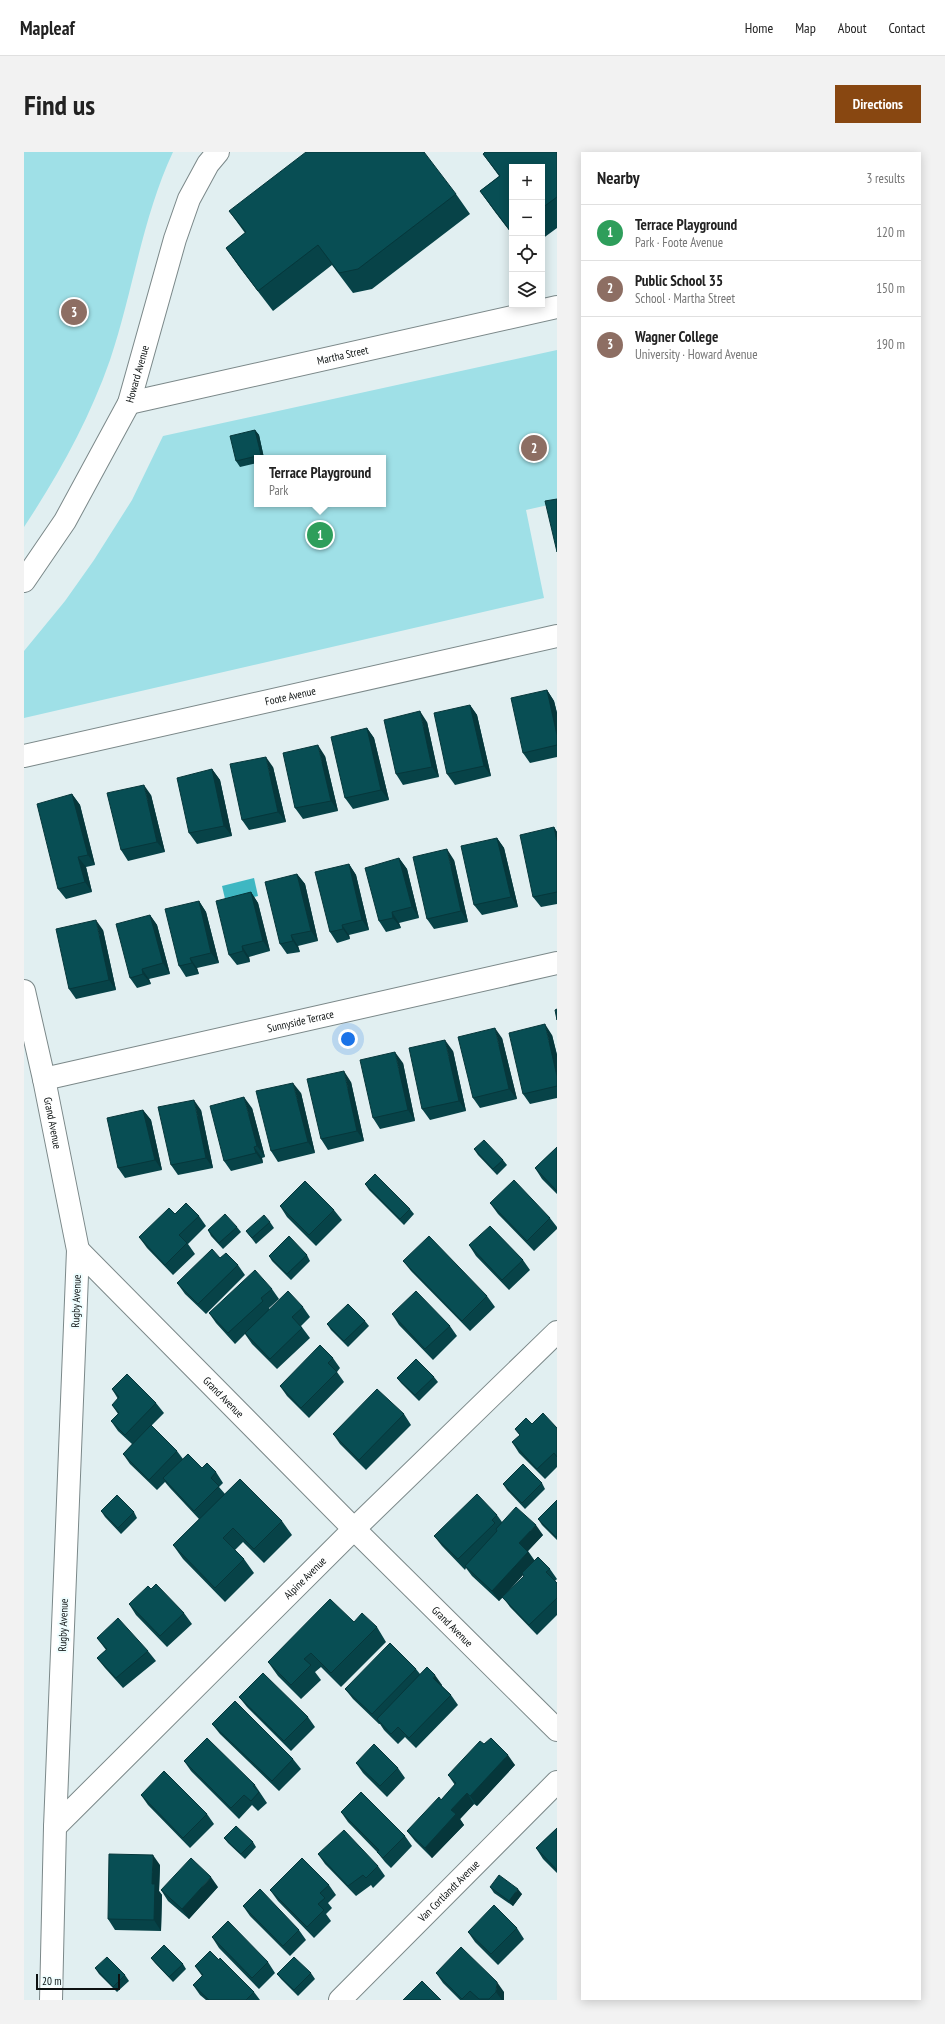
<!DOCTYPE html>
<html lang="en">
<head>
<meta charset="utf-8">
<style>
  :root { --surface:#fff; --page:#f2f2f2; --text:#222; --muted:#767676; --line:#e0e0e0; --accent:#884711 }
  body { margin:0; font-family:"PT Sans Narrow",sans-serif; background:var(--page); color:var(--text) }
  .controls { position:absolute; right:12px; top:12px; display:grid; overflow:hidden; border-radius:0px; box-shadow:0 2px 10px #0003 }
  .controls button { width:36px; height:36px; display:grid; place-items:center; padding:0; border:0; border-bottom:1px solid var(--line); background:var(--surface); color:var(--text); font:20px sans-serif }
  .scale { position:absolute; left:12px; bottom:10px; width:84px; box-sizing:border-box; padding-left:4px; border:2px solid #0d1212; border-top:0; font-size:11px; line-height:14px; white-space:nowrap; color:#0d1212; -webkit-text-stroke:3px #eefdfe; paint-order:stroke }
  .you { position:absolute; left:324px; top:887px; width:14px; height:14px; margin:-10px; border:3px solid #fff; border-radius:50%; background:#1a73e8; box-shadow:0 0 0 6px #1a73e833 }
  .badge { display:grid; place-items:center; width:26px; height:26px; border-radius:50%; background:var(--accent); color:#fff; font-size:13px; font-weight:700 }
  .pin { position:absolute; translate:-50% -50%; border:2px solid #fff; box-shadow:0 1px 4px #0006 }
  .popup { position:absolute; left:230px; top:303px; width:132px; height:52px; box-sizing:border-box; display:grid; place-content:center; border-radius:0px; background:var(--surface); filter:drop-shadow(0 1px 3px #0005); font-size:13px; white-space:nowrap; color:var(--muted) }
  .popup b { font-size:15px; color:var(--text) }
  .popup::after { content:''; position:absolute; left:50%; top:100%; margin-left:-8px; border:8px solid transparent; border-top-color:var(--surface) }
  .list { margin:0; padding:0; list-style:none }
  h2 { display:flex; justify-content:space-between; align-items:center; height:52px; margin:0; padding:0 16px; font-size:17px }
  h2 small { font-size:13px; font-weight:400; color:var(--muted) }
  .list li { display:grid; grid-template-columns:26px 1fr auto; gap:12px; align-items:center; box-sizing:border-box; height:56px; padding:0 16px; border-top:1px solid var(--line) }
  .list b { display:block; font-size:15px; white-space:nowrap }
  .list p { margin:0; font-size:13px; white-space:nowrap; color:var(--muted) }
  .list em { font-size:13px; font-style:normal; color:var(--muted) }
  .icon { flex:none; width:22px; height:22px; fill:none; stroke:currentColor; stroke-width:2; stroke-linecap:round; stroke-linejoin:round }
  .map { position:relative; flex:none; width:533px; height:1848px; overflow:hidden; border-radius:0px }
  header { display:flex; align-items:center; gap:24px; box-sizing:border-box; height:56px; padding:0 20px; background:var(--surface); border-bottom:1px solid var(--line) }
  header strong { font-size:19px }
  nav { display:flex; gap:22px; margin-inline-start:auto; font-size:14px }
  .intro { display:flex; align-items:center; justify-content:space-between; box-sizing:border-box; height:96px; padding:0 24px }
  h1 { margin:0; font-size:28px }
  .button { padding:10px 18px; border-radius:0px; background:var(--accent); color:#fff; font-size:14px; font-weight:700 }
  main { display:flex; gap:24px; padding:0 24px }
  aside { flex:1; background:var(--surface); border-radius:0px; box-shadow:0 2px 10px #0003 }
  .map>svg:first-child { display:block }
  .green { fill:#9fe0e7; fill-rule:evenodd }
  .water { fill:#3eb7c2 }
  .lines { fill:none; stroke-linecap:round; stroke-linejoin:round }
  .street-casing { stroke:#7b8889; stroke-width:24 }
  .street { stroke:#fff; stroke-width:22 }
  .wall { fill:#074348; fill-rule:evenodd }
  .shaded-wall { fill:#06373b }
  .building { fill:#084e54; stroke:#06373b }
  .labels { text-anchor:middle; stroke-width:4; stroke-linejoin:round; paint-order:stroke }
  .street-label { font-size:11px; fill:#0d1212; stroke:#eefdfe }
</style>
</head>
<body>
<header>
<strong>Mapleaf</strong>
<nav><a>Home</a><a>Map</a><a>About</a><a>Contact</a></nav>
</header>
<div class="intro"><h1>Find us</h1><a class="button">Directions</a></div>
<main>
<div class="map">
<svg width="533" height="1848" viewBox="0 0 533 1848">
  <rect width="100%" height="100%" fill="#e1eff1"/>
  <path class="green" d="M0,0H149C118,66 109,140 86,208C65,268 35,322 0,375Z
    M533,198V351L502,358L520,446L0,566V499L41,449L70,408L108,348L139,284ZM233,306H359V352H233Z"/>
  <path class="water" d="M230,726L234,744L202,751L198,734Z"/>
  <g class="lines">
    <defs>
      <g id="street">
        <path id="s1" d="M105,251L533,155"/>
        <path id="s2" d="M0,429L41,369L105,251L151,87L165,47L184,12L194,0"/>
        <path id="s3" d="M0,604L533,484"/>
        <path id="s4" d="M0,839L20,927L54,1098L31,1675L27,1848"/>
        <path id="s5" d="M20,927L533,811"/>
        <path id="s6" d="M54,1098L330,1377L533,1578"/>
        <path id="s7" d="M31,1675L330,1377L533,1180"/>
        <path id="s8" d="M316,1848L533,1630"/>
      </g>
    </defs>
    <use href="#street" class="street-casing"/>
    <use href="#street" class="street"/>
  </g>
  <path class="wall" d="M533,0V76L518,87V15H488V82L471,60L456,39L475,24L459,2Z
    M432,42L446,62L348,137L329,141L308,113L249,159L216,116L202,96L221,81L205,59Z
    M231,278L235,283L240,306H233V311L216,315L212,309Z
    M523,538L530,549L533,561V605L506,611L499,601Z
    M446,553L453,563L467,624L431,633L423,622Z
    M403,570L415,625L379,633L372,622Z
    M343,576L350,586L365,648L329,657L321,646Z
    M301,604L314,659L279,667L271,656Z
    M249,615L262,670L225,678L218,668Z
    M188,617L196,628L208,684L173,692L165,681Z
    M48,642L56,653L71,713L62,715L68,740L42,747L34,737Z
    M127,643L141,700L104,709L97,698Z
    M530,675L533,680V752L517,755L509,745Z
    M473,686L480,696L494,755L458,763L450,753Z
    M375,706L383,717L395,766L375,771L377,776L362,780L355,769Z
    M430,708L444,770L410,777L403,767Z
    M325,712L332,723L345,778L325,783L326,787L313,791L306,780Z
    M273,722L281,732L294,789L274,794L276,800L263,802L256,792Z
    M227,740L234,751L246,799L225,805L226,810L213,813L205,803Z
    M175,749L182,760L195,811L173,816L175,822L162,825L155,814Z
    M126,763L133,773L146,822L125,827L127,832L113,836L106,826Z
    M79,778L92,838L52,847L45,837Z
    M528,883L533,903V946L506,952L499,942Z
    M478,886L493,947L456,956L449,946Z
    M429,899L442,959L406,968L398,957Z
    M379,911L391,969L356,977L349,966Z
    M327,930L340,989L304,998L297,987Z
    M277,941L291,1001L254,1010L247,999Z
    M228,956L241,1005L238,1006L239,1011L207,1019L200,1009Z
    M119,958L127,968L138,1018L101,1026L94,1016Z
    M177,958L189,1016L154,1023L147,1013Z
    M533,995V1042L518,1027L511,1016Z
    M450,997L479,1008L483,1013L473,1023L454,1003Z
    M341,1032L386,1057L390,1062L380,1073L345,1038Z
    M466,1051L526,1066L533,1075V1077L510,1099L474,1062Z
    M256,1054L310,1058L318,1068L292,1094L263,1065Z
    M151,1062L175,1064L182,1074L164,1092L171,1102L149,1123L123,1096L115,1085Z
    M246,1070L250,1076L232,1092L222,1079Z
    M213,1075L217,1080L199,1097L187,1084L184,1078Z
    M445,1093L499,1108L506,1118L485,1138L452,1104Z
    M283,1103L286,1109L267,1128L248,1109L245,1104Z
    M196,1106L214,1113L221,1123L182,1162L161,1142L153,1131Z
    M379,1109L463,1144L471,1155L446,1179L387,1119Z
    M248,1137L255,1147L245,1156V1157L279,1155L286,1165L277,1174L286,1186L253,1217L228,1192L221,1182L211,1192L192,1171L185,1161Z
    M368,1162L426,1174L433,1184L409,1208L375,1173Z
    M341,1169L345,1174L324,1195L307,1178L303,1172Z
    M309,1206L316,1216L313,1220L320,1230L285,1266L263,1244L256,1234Z
    M410,1225L414,1230L395,1249L377,1231L373,1226Z
    M88,1237L132,1251L140,1261L127,1274L153,1299L159,1307L178,1316L192,1320L199,1331L195,1335L201,1342L258,1369L268,1383L240,1411L219,1390L211,1398L220,1407L230,1421L201,1450L159,1407L149,1393L175,1367L146,1336L141,1330L133,1338L106,1312L99,1302L108,1292L94,1279L87,1269L94,1262L88,1253L94,1247Z
    M380,1262L387,1273L342,1318L316,1292L309,1282Z
    M533,1276V1315L521,1327L495,1301L488,1290L496,1283L491,1277Z
    M518,1331L521,1337L501,1357L483,1338L479,1332Z
    M533,1348V1388L518,1373L514,1367Z
    M77,1359L110,1360L113,1366L97,1382L81,1365Z
    M473,1363L478,1370L519,1383L504,1399L511,1409L526,1417L533,1427L531,1429L533,1431V1463L513,1483L486,1455L479,1445L475,1449L448,1424L442,1416L441,1418L418,1394L410,1384ZM499,1423L500,1424L480,1444Z
    M105,1452L160,1461L168,1472L143,1495L112,1463Z
    M330,1470L353,1475L362,1490L317,1535L297,1515L291,1520L297,1528L277,1547L254,1524L244,1510Z
    M73,1486L124,1499L132,1509L99,1536L81,1516L73,1506L82,1498Z
    M392,1517L396,1522L418,1533V1534L427,1543L434,1553L392,1596L381,1585L374,1592L360,1578L356,1572H355L329,1547L321,1537Z
    M215,1545L284,1565L291,1575L267,1599L223,1555Z
    M188,1572L269,1607L277,1617L255,1639L196,1582Z
    M460,1592L491,1613L453,1654L450,1652L436,1667L440,1673L408,1706L391,1689L383,1679L417,1648L431,1633L424,1623Z
    M160,1609L231,1633L243,1651L234,1659L228,1653L215,1667L167,1619Z
    M332,1611L374,1616L381,1626L363,1645L339,1621Z
    M117,1643L183,1662L190,1672L166,1696L124,1653Z
    M317,1660L381,1684L388,1694L367,1716L361,1710L353,1700L324,1670Z
    M533,1676V1721L519,1707L512,1696Z
    M200,1686L229,1690L232,1695L221,1707L204,1691Z
    M294,1702L354,1714L361,1724L349,1736L347,1733L332,1744L301,1712Z
    M136,1713L135,1739L138,1743L137,1779L91,1778L84,1767Z
    M305,1733L312,1743L304,1751L308,1756L302,1762L307,1769L290,1786L254,1749L246,1738Z
    M194,1735L165,1767L144,1749L137,1738Z
    M466,1735L498,1742L489,1754L470,1741Z
    M219,1754L275,1778L282,1788L266,1804L226,1764Z
    M493,1776L500,1787L474,1813L451,1790L444,1780Z
    M188,1785L244,1810L251,1821L235,1837L195,1796Z
    M127,1806L159,1812L162,1817L149,1830L131,1811Z
    M195,1808L230,1840L236,1848H182L176,1843L169,1833L178,1824L171,1814Z
    M71,1816L101,1823L105,1829L93,1840L75,1822Z
    M287,1821L291,1827L274,1844L257,1827L253,1822Z
    M412,1821L480,1840V1848H436L419,1831Z"/>
  <path class="shaded-wall" d="M231,278L235,283L240,306H239L237,303Z
    M523,538L530,549L533,561V583Z
    M446,553L453,563L467,624L460,614Z
    M396,559L403,570L415,625L408,615Z
    M343,576L350,586L365,648L357,638Z
    M294,593L301,604L314,659L307,649Z
    M242,605L249,615L262,670L254,660Z
    M188,617L196,628L208,684L200,674Z
    M120,633L127,643L141,700L133,690Z
    M48,642L56,653L71,713L64,703Z
    M530,675L533,680V689Z
    M473,686L480,696L494,755L487,745Z
    M423,697L430,708L444,770L437,759Z
    M54,705L62,715L68,740L61,730Z
    M375,706L383,717L395,766L388,755Z
    M325,712L332,723L345,778L338,768Z
    M273,722L281,732L294,789L287,779Z
    M227,740L234,751L246,799L239,789Z
    M175,749L182,760L195,811L187,801Z
    M368,760L375,771L377,776L369,766Z
    M126,763L133,773L146,822L139,811Z
    M72,768L79,778L92,838L85,828Z
    M318,773L325,783L326,787L319,777Z
    M267,783L274,794L276,800L269,789Z
    M218,794L225,805L226,810L219,799Z
    M166,806L173,816L175,822L168,811Z
    M118,817L125,827L127,832L119,822Z
    M521,872L528,883L533,903V924Z
    M471,876L478,886L493,947L485,937Z
    M421,888L429,899L442,959L435,949Z
    M371,900L379,911L391,969L384,958Z
    M320,919L327,930L340,989L333,979Z
    M269,931L277,941L291,1001L284,990Z
    M220,945L228,956L241,1005L233,994Z
    M170,948L177,958L189,1016L182,1006Z
    M119,958L127,968L138,1018L131,1008Z
    M230,995L238,1006L239,1011L232,1001Z
    M512,1373L519,1383L502,1401L495,1391Z
    M504,1400L511,1410L498,1421L499,1423L475,1449L468,1439Z
    M411,1523L418,1533L416,1536L409,1526Z
    M484,1603L491,1613L453,1654L446,1644Z
    M443,1641L450,1652L436,1667L440,1673L408,1706L401,1696L427,1658Z
    M129,1703L136,1713L135,1739L138,1743L137,1779L130,1768L128,1732Z
    M187,1725L194,1735L165,1767L158,1757Z
    M494,1737L498,1742L489,1754L485,1749Z
    M473,1830L480,1840V1848H478L472,1840Z"/>
  <path class="building" d="M282,0H400L432,42L334,117L315,121L294,93L234,139L202,96L222,80L205,59Z
    M461,0H533V45L518,56V15H488V79L487,80L456,39L476,24L459,2Z
    M231,278L237,303L212,309L206,284Z
    M533,347V400L521,349Z
    M523,538L533,583V593L499,601L487,546Z
    M446,553L460,614L423,622L410,561Z
    M396,559L408,615L372,622L360,568Z
    M343,576L357,638L321,646L307,585Z
    M294,593L307,649L271,656L259,601Z
    M242,605L254,660L218,668L206,612Z
    M188,617L200,674L165,681L153,626Z
    M120,633L133,690L97,698L83,641Z
    M48,642L64,703L54,705L61,730L34,737L13,652Z
    M530,675L533,689V740L509,745L496,683Z
    M473,686L487,745L450,753L437,694Z
    M423,697L437,759L403,767L389,705Z
    M375,706L388,755L368,760L369,766L355,769L341,716Z
    M325,712L338,768L318,773L319,777L306,780L291,720Z
    M273,722L287,779L267,783L269,789L256,792L241,730Z
    M227,740L239,789L218,794L219,799L205,803L192,749Z
    M175,749L187,801L166,806L168,811L155,814L141,757Z
    M126,763L139,811L118,817L119,822L106,826L92,772Z
    M72,768L85,828L45,837L32,777Z
    M533,857V868L531,858Z
    M521,872L533,924V934L499,942L485,881Z
    M471,876L485,937L449,946L434,885Z
    M421,888L435,949L398,957L385,896Z
    M371,900L384,958L349,966L336,908Z
    M320,919L333,979L297,987L283,927Z
    M269,931L284,990L247,999L232,939Z
    M220,945L233,994L230,995L232,1001L200,1009L186,954Z
    M170,948L182,1006L147,1013L134,955Z
    M119,958L131,1008L94,1016L83,966Z
    M460,988L479,1008L469,1017L450,997Z
    M533,995V1039L511,1016Z
    M351,1022L386,1057L376,1067L341,1032Z
    M490,1028L526,1066L503,1089L466,1051Z
    M281,1029L310,1058L285,1083L256,1054Z
    M162,1051L175,1064L155,1083L163,1091L141,1113L115,1085L145,1056L151,1062Z
    M201,1062L213,1075L195,1091L184,1078Z
    M240,1063L246,1070L228,1086L222,1079Z
    M466,1074L499,1108L478,1128L445,1093Z
    M265,1084L283,1103L263,1122L245,1104Z
    M405,1084L463,1144L438,1169L379,1109Z
    M188,1097L196,1106L202,1101L214,1113L174,1152L153,1131Z
    M231,1118L248,1137L237,1146L239,1149L204,1181L185,1161Z
    M264,1139L279,1155L268,1165L278,1176L246,1207L221,1181Z
    M392,1139L426,1174L401,1197L368,1162Z
    M324,1152L341,1169L320,1189L303,1172Z
    M296,1193L309,1206L304,1211L313,1220L277,1256L256,1234Z
    M392,1207L410,1225L391,1243L373,1226Z
    M103,1222L132,1251L101,1283L87,1269L95,1261L88,1253L95,1245L88,1237Z
    M353,1237L380,1262L335,1308L309,1282Z
    M519,1261L533,1276V1305L530,1301L513,1317L488,1290L496,1283L491,1277L502,1266L508,1272Z
    M127,1273L153,1299L125,1328L99,1302Z
    M164,1302L178,1316L183,1311L192,1320L187,1326L195,1334L170,1359L139,1326Z
    M499,1312L518,1331L498,1351L479,1332Z
    M216,1327L258,1369L230,1397L209,1376L199,1386L220,1407L191,1436L149,1393Z
    M453,1342L473,1363L468,1368L471,1371L434,1407L410,1384Z
    M93,1343L110,1360L94,1376L77,1359Z
    M533,1348V1384L532,1385L514,1367Z
    M492,1355L512,1373L495,1391L504,1400L468,1439L441,1414L473,1379L472,1377Z
    M514,1405L526,1417L522,1420L533,1431V1446L505,1473L478,1445L500,1424L498,1421Z
    M132,1432L160,1461L136,1484L105,1452L124,1434L127,1437Z
    M306,1447L330,1470L338,1461L353,1475L307,1521L287,1501L280,1507L287,1513L267,1533L244,1510Z
    M94,1466L124,1499L92,1526L73,1506L83,1497L73,1486Z
    M366,1491L392,1517L348,1562L321,1537Z
    M403,1515L411,1523L409,1526L427,1543L385,1586L374,1575L367,1582L353,1567Z
    M239,1521L284,1565L260,1589L215,1545Z
    M211,1549L269,1607L248,1629L188,1572Z
    M183,1586L231,1633L229,1634L235,1640L227,1649L220,1643L207,1656L160,1609Z
    M467,1586L484,1603L446,1644L443,1641L427,1658L432,1662L401,1696L383,1679L415,1645L417,1648L432,1631L424,1623L456,1589L460,1592Z
    M350,1592L374,1616L356,1634L332,1611Z
    M140,1619L183,1662L159,1686L117,1643Z
    M337,1640L381,1684L359,1706L353,1700L355,1698L317,1660Z
    M212,1674L229,1690L217,1702L200,1686Z
    M533,1676V1718L512,1696Z
    M320,1678L354,1714L342,1726L339,1723L324,1734L294,1702Z
    M85,1702L129,1703L128,1732H131L130,1768L84,1767Z
    M167,1706L187,1725L158,1757L137,1738Z
    M278,1706L305,1733L296,1741L301,1746L294,1752L300,1758L283,1775L246,1738Z
    M475,1723L494,1737L485,1749L466,1735Z
    M236,1737L275,1778L259,1794L219,1754Z
    M470,1753L493,1776L467,1802L444,1780Z
    M204,1769L244,1810L228,1826L188,1785Z
    M140,1793L159,1812L145,1825L127,1806Z
    M437,1795L473,1830L472,1840L465,1847H455L446,1839L438,1847L412,1821Z
    M186,1799L195,1808L196,1806L230,1840L222,1848H185L169,1833L179,1823L171,1814Z
    M83,1805L101,1823L89,1835L71,1816Z
    M270,1805L287,1821L270,1838L253,1822Z
    M398,1829L417,1848H379Z"/>
  <g class="labels">
    <g class="street-label">
      <text dy="4" stroke="none"><textPath href="#s1" startOffset="219">Martha Street</textPath></text>
      <text dy="4" stroke="none"><textPath href="#s2" startOffset="237">Howard Avenue</textPath></text>
      <text dy="4" stroke="none"><textPath href="#s3" startOffset="273">Foote Avenue</textPath></text>
      <text dy="4" stroke="none"><textPath href="#s5" startOffset="263">Sunnyside Terrace</textPath></text>
      <text dy="4" stroke="none"><textPath href="#s4" startOffset="135">Grand Avenue</textPath></text>
      <text transform="translate(52 1149) rotate(-88)" y="4">Rugby Avenue</text>
      <text dy="4" stroke="none"><textPath href="#s6" startOffset="207">Grand Avenue</textPath></text>
      <text dy="4" stroke="none"><textPath href="#s7" startOffset="353">Alpine Avenue</textPath></text>
      <text transform="translate(39 1473) rotate(-88)" y="4">Rugby Avenue</text>
      <text dy="4" stroke="none"><textPath href="#s6" startOffset="531">Grand Avenue</textPath></text>
      <text dy="4" stroke="none"><textPath href="#s8" startOffset="154">Van Cortlandt Avenue</textPath></text>
    </g>
  </g>
</svg>
<div class="controls">
<button>+</button>
<button>−</button>
<button><svg class="icon" aria-label="locate" viewBox="0 0 24 24"><circle cx="12" cy="12" r="6"/><path d="M12 2v4M12 18v4M2 12h4M18 12h4"/></svg></button>
<button><svg class="icon" aria-label="layers" viewBox="0 0 24 24"><path d="M12 4l9 5-9 5-9-5zM3 14l9 5 9-5"/></svg></button>
</div>
<div class="scale">20 m</div>
<div class="you"></div>
<div class="pin badge" style="left:296px;top:383px;background:#2e9e5b">1</div>
<div class="popup"><b>Terrace Playground</b>Park</div>
<div class="pin badge" style="left:510px;top:296px;background:#8d6e63">2</div>
<div class="pin badge" style="left:50px;top:160px;background:#8d6e63">3</div>
</div>
<aside>
<h2>Nearby<small>3 results</small></h2>
<ul class="list">
<li><span class="badge" style="background:#2e9e5b">1</span><div><b>Terrace Playground</b><p>Park · Foote Avenue</p></div><em>120 m</em></li>
<li><span class="badge" style="background:#8d6e63">2</span><div><b>Public School 35</b><p>School · Martha Street</p></div><em>150 m</em></li>
<li><span class="badge" style="background:#8d6e63">3</span><div><b>Wagner College</b><p>University · Howard Avenue</p></div><em>190 m</em></li>
</ul>
</aside>
</main>
</body>
</html>
